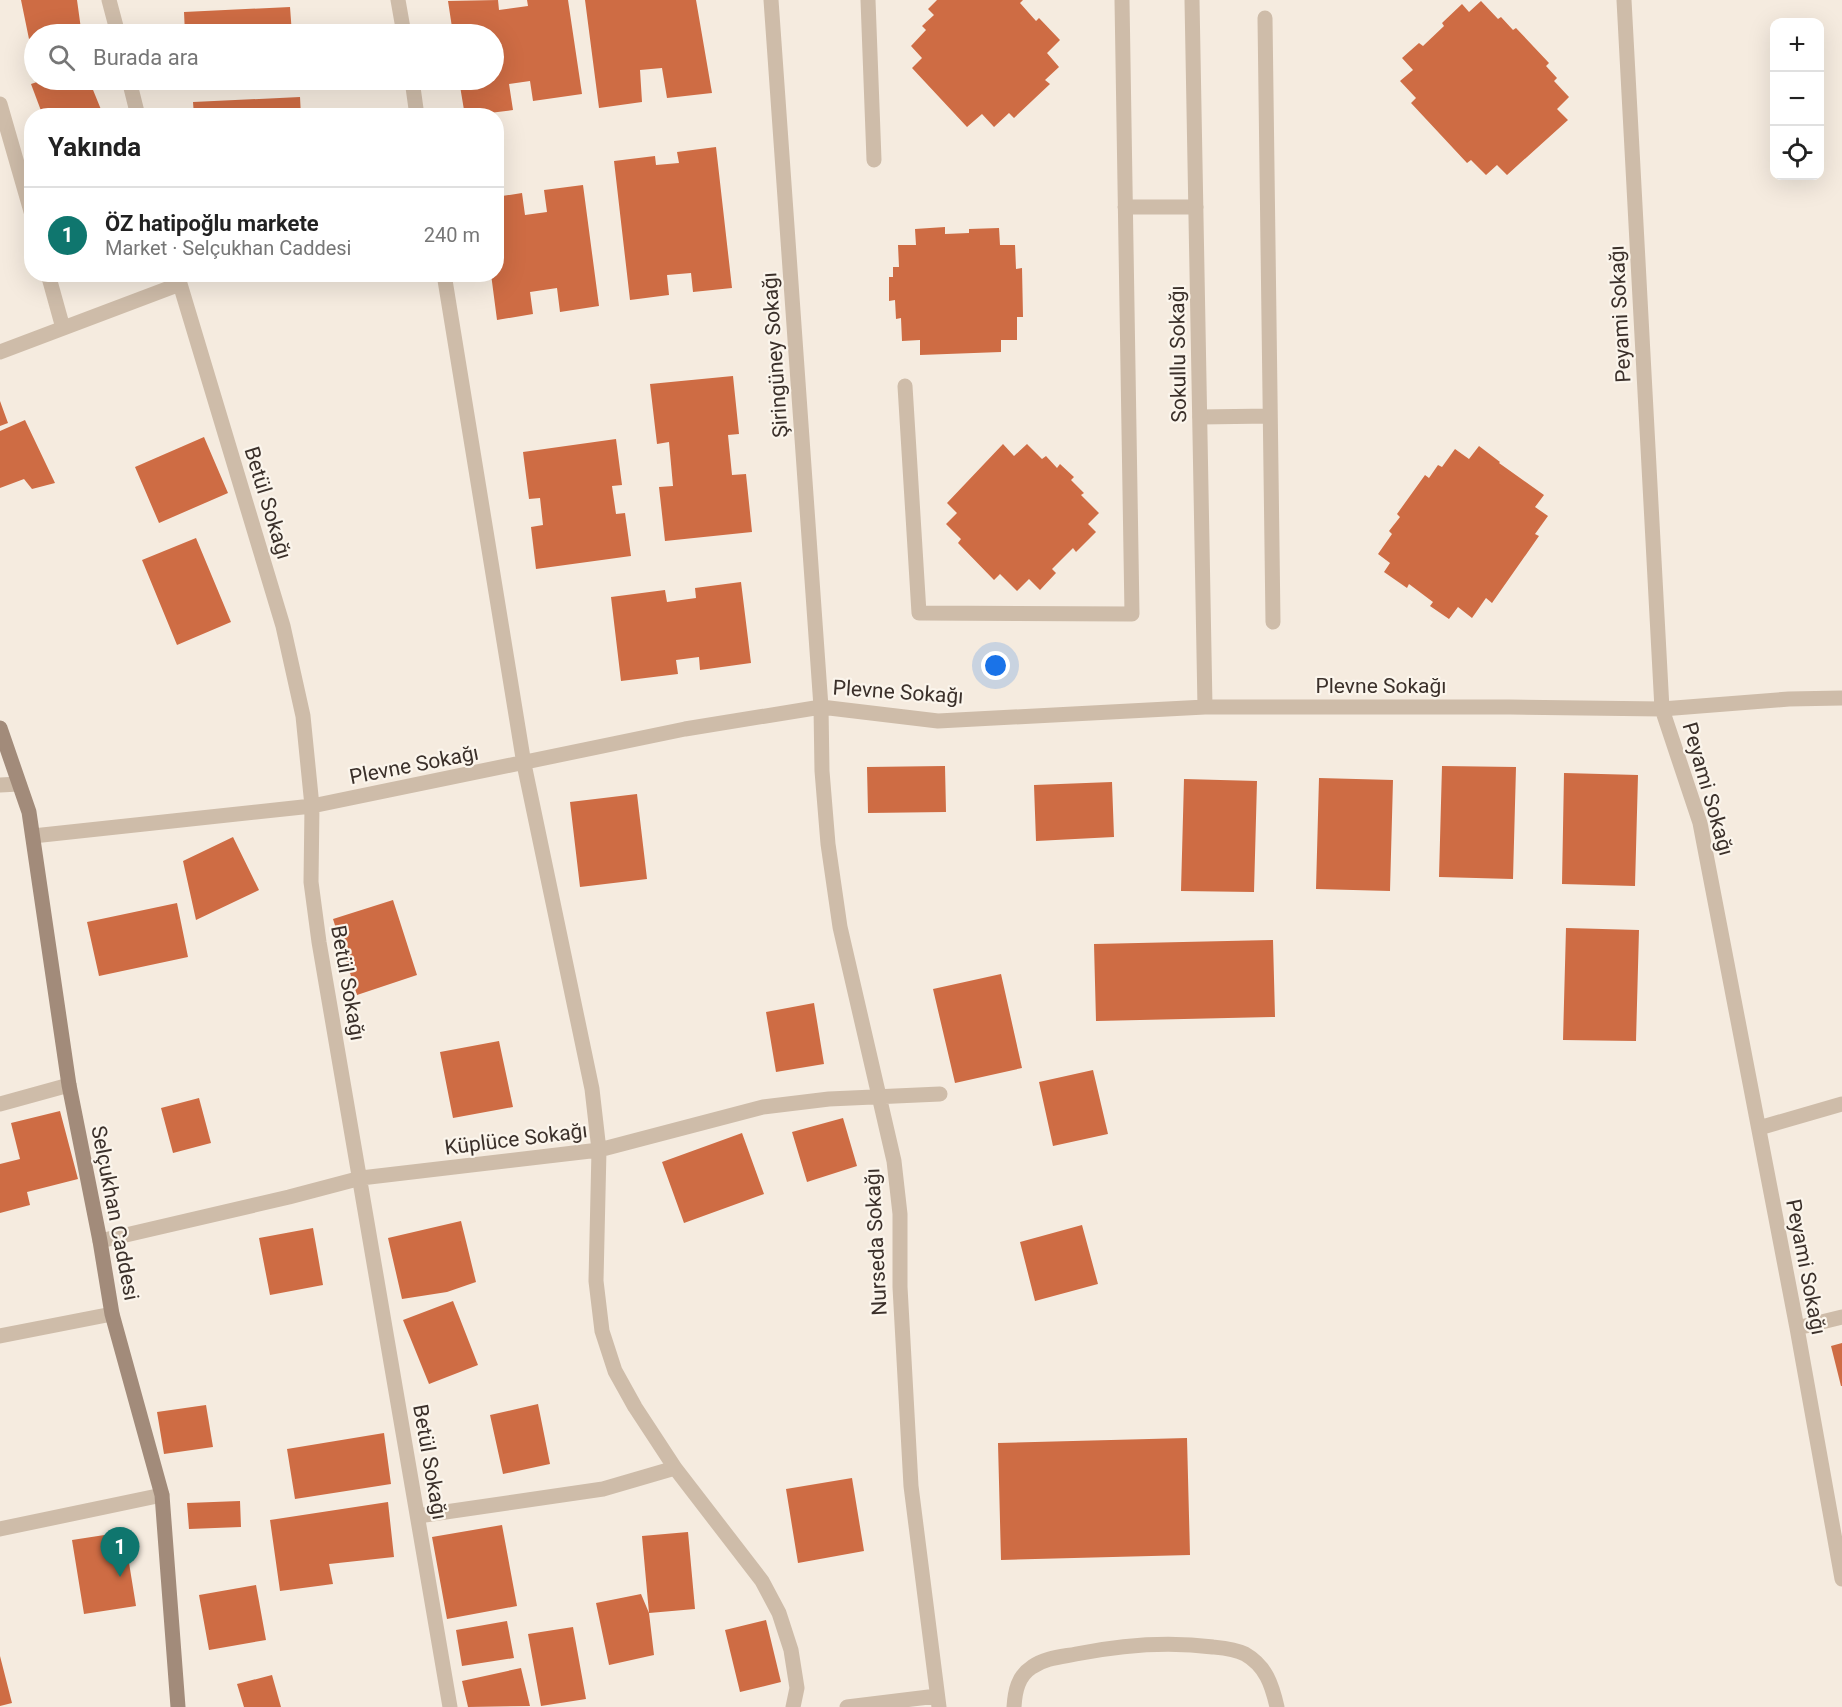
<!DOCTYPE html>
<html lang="tr">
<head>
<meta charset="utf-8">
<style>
  :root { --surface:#fff; --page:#f6f6f6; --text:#222; --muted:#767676; --line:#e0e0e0; --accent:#0f766e }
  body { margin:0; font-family:Roboto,sans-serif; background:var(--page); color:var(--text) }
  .controls { position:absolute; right:18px; top:18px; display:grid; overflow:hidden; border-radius:12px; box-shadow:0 6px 24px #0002 }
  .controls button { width:54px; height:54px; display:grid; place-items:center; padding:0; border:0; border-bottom:2px solid var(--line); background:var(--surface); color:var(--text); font:30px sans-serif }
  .you { position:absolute; left:996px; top:666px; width:21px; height:21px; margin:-15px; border:4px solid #fff; border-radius:50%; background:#1a73e8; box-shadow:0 0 0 9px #1a73e833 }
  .badge { display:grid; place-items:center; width:39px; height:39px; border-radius:50%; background:var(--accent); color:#fff; font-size:20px; font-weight:700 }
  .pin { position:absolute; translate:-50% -50px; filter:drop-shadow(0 2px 3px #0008) }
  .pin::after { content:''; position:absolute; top:32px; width:21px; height:18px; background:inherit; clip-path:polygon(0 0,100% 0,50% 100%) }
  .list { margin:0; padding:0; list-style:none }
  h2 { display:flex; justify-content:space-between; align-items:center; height:78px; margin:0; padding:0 24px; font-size:26px }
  h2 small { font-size:20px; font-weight:400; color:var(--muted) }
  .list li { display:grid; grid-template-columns:39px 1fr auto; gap:18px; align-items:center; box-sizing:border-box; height:96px; padding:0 24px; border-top:2px solid var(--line) }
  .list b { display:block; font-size:22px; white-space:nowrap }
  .list p { margin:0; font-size:20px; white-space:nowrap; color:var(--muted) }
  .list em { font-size:20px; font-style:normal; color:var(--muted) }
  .icon { flex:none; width:33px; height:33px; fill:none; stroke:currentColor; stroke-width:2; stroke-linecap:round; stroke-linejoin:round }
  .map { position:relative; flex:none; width:1842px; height:1707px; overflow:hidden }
  .search { position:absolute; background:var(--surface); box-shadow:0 6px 24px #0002; left:24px; top:24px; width:480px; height:66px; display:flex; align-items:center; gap:15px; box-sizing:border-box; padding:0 21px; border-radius:33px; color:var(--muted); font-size:22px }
  .panel { position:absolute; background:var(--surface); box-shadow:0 6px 24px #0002; left:24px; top:108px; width:480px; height:174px; border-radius:24px }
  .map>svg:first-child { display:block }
  .building { fill:#ce6c44 }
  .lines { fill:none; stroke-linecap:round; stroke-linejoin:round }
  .lane { stroke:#cebca9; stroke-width:15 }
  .street { stroke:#cebca9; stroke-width:15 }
  .secondary { stroke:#a28b7a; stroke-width:15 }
  .labels { text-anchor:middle; stroke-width:4.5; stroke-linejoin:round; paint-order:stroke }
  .street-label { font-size:21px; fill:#3b302a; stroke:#fbf5ec }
</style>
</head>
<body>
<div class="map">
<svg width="1842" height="1707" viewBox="0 0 1842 1707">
  <rect width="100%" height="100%" fill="#f5ebdf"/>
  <path class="building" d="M21,0H77L81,29L52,34H34V38L29,39Z
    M498,0L499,10L528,6L527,0H568L582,94L533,101L530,81L509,84L513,110L465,116L459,80H494V34H453L448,1Z
    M585,0H696L712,93L667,98L662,68L640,70L642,102L599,108Z
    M937,0H1023L1020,3L1036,21L1039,18L1060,40L1047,53L1059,67L1045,80L1050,84L1014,118L1009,113L994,127L982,114L967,127L912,68L922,58L911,46L926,30L922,26L934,15L928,9Z
    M1481,1L1498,19L1501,17L1513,30L1516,28L1549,63L1546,66L1557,78L1554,81L1569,97L1557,109L1568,120L1507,175L1497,165L1486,175L1471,160L1467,163L1411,103L1416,98L1400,81L1413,70L1402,58L1419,43L1423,46L1444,26L1442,23L1462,4L1469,12Z
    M290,7L292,34H185L184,12Z
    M43,80H89L102,112L92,116H43L31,84Z
    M300,97L301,116H194L193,102Z
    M716,147L732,288L693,292L691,273L667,275L669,295L630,300L614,161L655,156L656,165L679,163L677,152Z
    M583,185L599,306L560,312L557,288L530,292L533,314L497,320L491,274H496V197L522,193L525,215L547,212L544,190Z
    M945,227V234L969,233V229L999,228L1000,245H1015L1016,269L1022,268L1023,317H1017V340H1001V352L920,355V340L902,341L901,318L896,319L895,300L889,301V277H893V267H899L898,245H916L915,229Z
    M733,376L739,434L728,435L732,475L746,474L752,532L665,541L659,487L673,486L669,442L657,444L650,384Z
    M0,401L8,423L0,426Z
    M25,420L55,483L32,489L24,479L0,488V431Z
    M204,437L228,493L159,523L135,467Z
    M616,439L622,485L612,486L616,514L625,513L631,556L536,569L531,527L543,525L540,498L529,499L523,452Z
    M1003,444L1014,456L1027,444L1042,459L1046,456L1057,468L1060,464L1074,477L1071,480L1084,493L1081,495L1099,513L1088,524L1096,532L1076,552L1073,548L1052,569L1056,573L1040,590L1029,579L1017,591L1000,574L994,580L958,543L961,539L946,524L957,513L947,503Z
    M1479,446L1500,462L1499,463L1544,495L1535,507L1548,516L1535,534L1539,536L1492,603L1486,598L1472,618L1458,607L1449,619L1430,606L1433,602L1409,584L1407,588L1384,572L1390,563L1378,554L1392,534L1389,531L1400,517L1397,514L1425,475L1429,478L1438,465L1442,467L1455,449L1469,459Z
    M196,538L231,622L177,645L142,560Z
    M741,582L751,663L700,670L699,657L676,660L678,674L621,681L611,597L665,590L667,602L696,598L695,588Z
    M945,766L946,812L868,813L867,767Z
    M1442,766L1516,767L1513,879L1439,877Z
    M1564,773L1638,775L1635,886L1562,884Z
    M1319,778L1393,780L1390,891L1316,889Z
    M1184,779L1257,781L1254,892L1181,891Z
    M1112,782L1114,837L1036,841L1034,785Z
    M637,794L647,879L580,887L570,802Z
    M233,837L259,890L196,920L183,861Z
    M393,900L417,975L357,995L333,919Z
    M177,903L188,957L99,976L87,922Z
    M1566,928L1639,930L1636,1041L1563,1040Z
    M1273,940L1275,1017L1096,1021L1094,944Z
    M1001,974L1022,1068L955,1083L933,989Z
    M814,1003L824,1064L776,1072L766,1012Z
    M499,1041L513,1107L453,1118L440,1052Z
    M1093,1070L1108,1134L1053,1146L1039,1082Z
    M199,1098L211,1143L173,1153L161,1108Z
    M60,1111L78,1179L27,1192L30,1205L0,1213V1164L20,1159L11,1123Z
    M843,1118L857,1166L807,1182L792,1132Z
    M742,1133L764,1194L684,1223L662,1162Z
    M461,1221L476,1282L447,1292L402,1299L388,1238Z
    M1082,1225L1098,1284L1035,1301L1020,1242Z
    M313,1228L323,1285L270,1295L259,1238Z
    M453,1301L478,1365L429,1384L403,1320Z
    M1842,1343V1386H1841L1831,1346Z
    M538,1404L550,1464L503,1474L490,1415Z
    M206,1405L213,1447L164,1454L157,1412Z
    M384,1433L391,1484L295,1499L287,1449Z
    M1187,1438L1190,1555L1001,1560L998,1443Z
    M852,1478L864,1551L798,1563L786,1489Z
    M240,1501L241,1527L189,1529L187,1503Z
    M388,1502L394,1557L329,1564L333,1584L280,1591L270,1520Z
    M502,1525L517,1606L447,1619L432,1537Z
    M124,1532L136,1606L84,1614L72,1540Z
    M688,1532L695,1609L649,1613L642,1536Z
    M256,1585L266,1640L209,1650L199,1595Z
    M641,1594L649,1613L654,1655L609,1665L596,1603Z
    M766,1620L781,1682L740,1692L725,1630Z
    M507,1621L514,1658L462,1666L456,1630Z
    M573,1627L586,1699L541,1706L528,1634Z
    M0,1656L12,1703L0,1706Z
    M521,1668L530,1706L468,1707L462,1681Z
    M272,1675L281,1707H244L237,1684Z"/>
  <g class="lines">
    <path class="lane" d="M868,0L874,160
      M1265,18L1273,622
      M1125,207H1196
      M905,386L919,613L1132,614L1122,0
      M1200,417L1270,416
      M1014,1707C1015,1691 1018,1676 1032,1667C1045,1658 1060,1657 1076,1654C1121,1645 1167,1641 1213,1647C1223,1648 1235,1649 1245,1654C1266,1666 1272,1685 1277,1707"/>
    <path class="street" d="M109,0L118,34
      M398,0L404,34
      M771,0L821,707L822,771L828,844L840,927L894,1161L900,1214V1287L911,1486L939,1707
      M1192,0L1205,707
      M1624,0L1662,709L1700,823L1797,1328L1842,1579
      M129,80L138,116
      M412,80L417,116
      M0,104L32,215
      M48,274L63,328
      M177,274L283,626L303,716L312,806L311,882L319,942L450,1707
      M444,274L524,764L592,1089L599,1150L596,1281L602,1331L615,1371L635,1407L675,1468L762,1581L779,1613L791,1650L797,1688L793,1707
      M0,352L180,284
      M0,785L19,784
      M33,836L312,806L685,729L821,707L938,721L1205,707H1510L1662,709L1789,699L1842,698
      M0,1104L69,1085
      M1759,1128L1842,1104
      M100,1241L289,1197L361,1178L599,1150L763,1107L829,1099L940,1094
      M1797,1328L1842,1317
      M0,1336L112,1314
      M418,1516L603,1489L675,1468
      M0,1529L162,1495
      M847,1707L937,1696"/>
    <path class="secondary" d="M0,728L29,812L69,1085L100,1241L112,1314L162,1495L178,1707"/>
  </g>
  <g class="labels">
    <g class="street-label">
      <text transform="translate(1620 314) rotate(-93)" y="7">Peyami Sokağı</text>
      <text transform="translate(1178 354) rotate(-91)" y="7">Sokullu Sokağı</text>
      <text transform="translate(775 355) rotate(-94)" y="7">Şiringüney Sokağı</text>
      <text transform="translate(268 503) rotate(73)" y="7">Betül Sokağı</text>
      <text x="1381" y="693">Plevne Sokağı</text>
      <text transform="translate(898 692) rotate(4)" y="7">Plevne Sokağı</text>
      <text transform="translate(414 765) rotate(-11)" y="7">Plevne Sokağı</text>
      <text transform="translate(1708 789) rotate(74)" y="7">Peyami Sokağı</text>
      <text transform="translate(348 983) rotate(80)" y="7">Betül Sokağı</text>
      <text transform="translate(516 1139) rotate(-7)" y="7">Küplüce Sokağı</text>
      <text transform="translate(115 1213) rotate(79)" y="7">Selçukhan Caddesi</text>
      <text transform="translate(876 1242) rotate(-93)" y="7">Nurseda Sokağı</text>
      <text transform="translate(1806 1267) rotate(79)" y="7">Peyami Sokağı</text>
      <text transform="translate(430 1462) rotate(80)" y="7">Betül Sokağı</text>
    </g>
  </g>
</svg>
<div class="controls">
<button>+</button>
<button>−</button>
<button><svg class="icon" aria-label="locate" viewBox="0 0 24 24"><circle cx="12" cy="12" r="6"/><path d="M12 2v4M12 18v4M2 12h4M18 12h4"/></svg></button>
</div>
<div class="you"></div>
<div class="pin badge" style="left:120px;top:1577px">1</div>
<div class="search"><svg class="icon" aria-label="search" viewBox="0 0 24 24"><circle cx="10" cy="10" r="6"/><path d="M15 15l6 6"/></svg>Burada ara</div>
<section class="panel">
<h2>Yakında<small></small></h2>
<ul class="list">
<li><span class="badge">1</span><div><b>ÖZ hatipoğlu markete</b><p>Market · Selçukhan Caddesi</p></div><em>240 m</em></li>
</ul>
</section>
</div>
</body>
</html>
